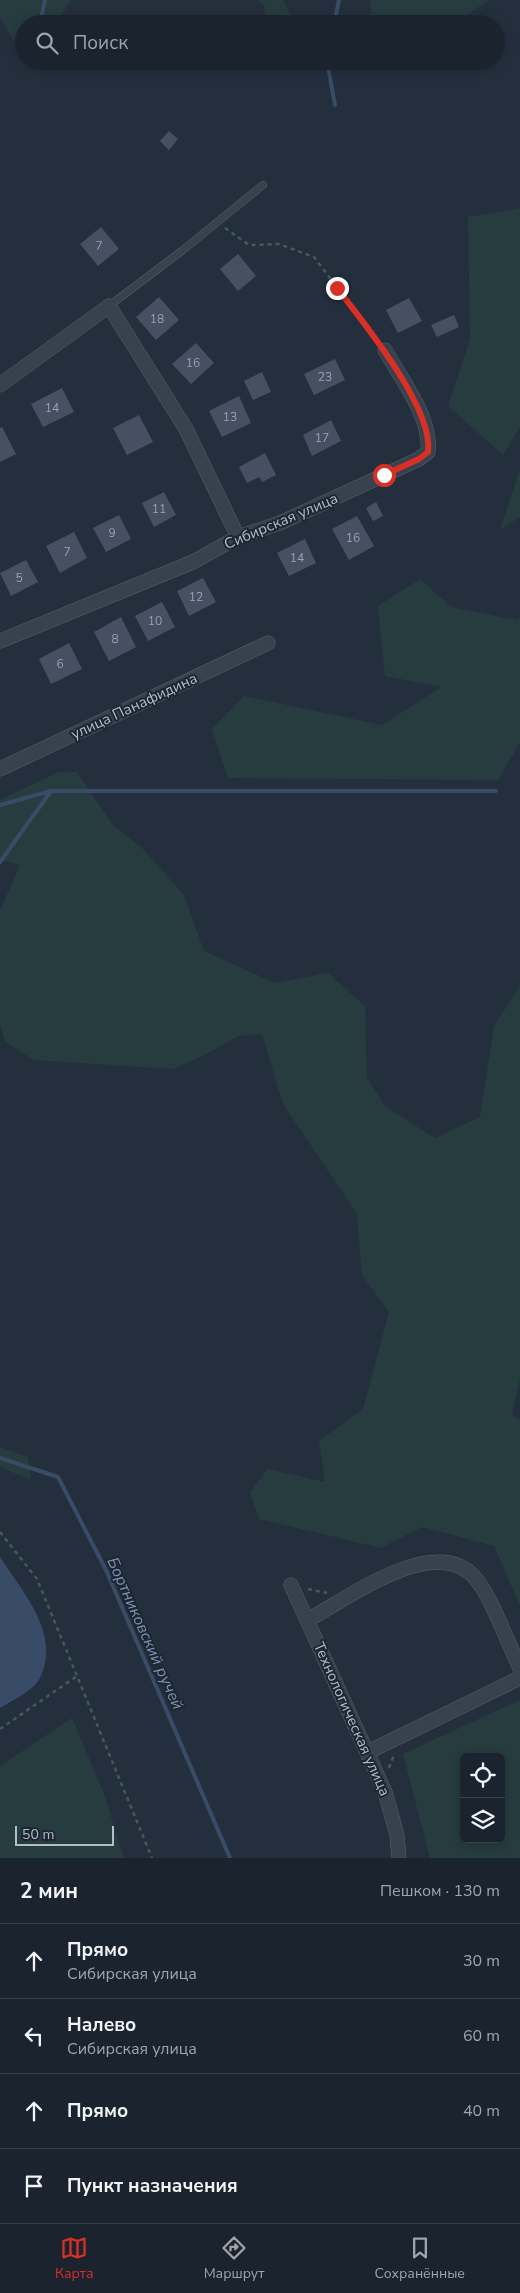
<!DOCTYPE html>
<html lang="ru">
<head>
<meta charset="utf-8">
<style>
  :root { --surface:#1b232e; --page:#242b36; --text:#f1f3f6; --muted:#a0a4aa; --line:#39404a; --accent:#d93025 }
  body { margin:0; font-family:"Nunito Sans",sans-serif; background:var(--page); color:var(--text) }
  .controls { position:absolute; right:15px; bottom:15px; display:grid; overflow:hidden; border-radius:8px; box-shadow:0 2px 12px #0003 }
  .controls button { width:45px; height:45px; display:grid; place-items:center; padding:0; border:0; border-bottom:1px solid var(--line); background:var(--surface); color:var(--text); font:25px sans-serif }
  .scale { position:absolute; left:15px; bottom:12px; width:99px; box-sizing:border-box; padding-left:5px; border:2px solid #b4bcc9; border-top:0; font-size:14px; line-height:18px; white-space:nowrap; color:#b4bcc9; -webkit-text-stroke:4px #1d2633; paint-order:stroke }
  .stop { position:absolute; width:15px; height:15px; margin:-11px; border:4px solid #d93025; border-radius:50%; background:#fff }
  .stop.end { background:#d93025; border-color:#fff; box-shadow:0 1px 5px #0008 }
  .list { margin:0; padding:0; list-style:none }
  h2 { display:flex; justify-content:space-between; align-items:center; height:65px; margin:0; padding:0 20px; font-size:21px }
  h2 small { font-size:16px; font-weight:400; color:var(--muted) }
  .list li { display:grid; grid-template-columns:32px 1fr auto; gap:15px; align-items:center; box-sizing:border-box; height:75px; padding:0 20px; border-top:1px solid var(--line) }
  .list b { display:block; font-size:19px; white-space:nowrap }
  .list p { margin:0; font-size:16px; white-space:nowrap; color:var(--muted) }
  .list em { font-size:16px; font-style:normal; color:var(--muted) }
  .icon { flex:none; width:28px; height:28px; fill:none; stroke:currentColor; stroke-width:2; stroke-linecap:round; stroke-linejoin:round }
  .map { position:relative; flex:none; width:520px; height:1858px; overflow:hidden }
  .search { position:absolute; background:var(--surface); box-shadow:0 2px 12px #0003; left:15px; right:15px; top:15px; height:55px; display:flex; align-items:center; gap:12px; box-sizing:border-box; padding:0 18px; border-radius:28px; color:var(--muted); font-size:19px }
  .sheet { height:365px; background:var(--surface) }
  nav { display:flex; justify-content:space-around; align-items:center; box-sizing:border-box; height:70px; border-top:1px solid var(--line); background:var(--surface); font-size:14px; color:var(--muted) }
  nav a { display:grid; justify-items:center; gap:2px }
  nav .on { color:var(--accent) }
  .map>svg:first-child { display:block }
  .green { fill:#263c3f; fill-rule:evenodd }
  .water { fill:#394c67 }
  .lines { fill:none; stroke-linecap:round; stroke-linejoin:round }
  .stream { stroke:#394c67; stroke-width:4 }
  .building { fill:#455162 }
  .service-casing { stroke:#565f6c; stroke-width:8 }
  .minor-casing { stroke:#565f6c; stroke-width:15 }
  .path { stroke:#44595c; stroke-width:2.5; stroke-dasharray:4 4; stroke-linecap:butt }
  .service { stroke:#38414e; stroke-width:7 }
  .minor { stroke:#38414e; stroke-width:14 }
  .route { stroke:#d93025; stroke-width:6 }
  .labels { text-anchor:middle; stroke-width:4; stroke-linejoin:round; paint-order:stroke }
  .number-label { font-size:12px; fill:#98a1af }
  .street-label { font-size:15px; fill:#b4bcc9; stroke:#1d2633 }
  .water-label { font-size:16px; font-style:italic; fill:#7c92b1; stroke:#1d2633 }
</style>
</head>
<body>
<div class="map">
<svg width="520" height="1858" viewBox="0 0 520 1858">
  <rect width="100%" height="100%" fill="#242f3e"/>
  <path class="green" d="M0,0H71L56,24H24V58L0,17Z
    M256,0H283L295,24H265L264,5Z
    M370,0H490L453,24H372Z
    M520,208V427L503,455L448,406L470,339L468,217Z
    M520,468V517L500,530Z
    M420,579L451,607L518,620L520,615V742L498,780L228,778L212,729L244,696L382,725L442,687L385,676L378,606Z
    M59,772H77L112,824L143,849L184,895L204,951L275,983L328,973L365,1006L367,1078L385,1106L435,1138L480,1117L494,1026L520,986V1378L512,1414L520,1420V1606L494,1546L422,1527L381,1548L259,1519L250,1492L268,1469L325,1482L319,1441L363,1409L389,1312L362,1275L357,1214L283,1104L262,1034L238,1036L203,1056L173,1069L33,1060L5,1041L0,1024V910L20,865L0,860V800Z
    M0,1447L28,1457L31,1480L0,1467Z
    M520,1700V1858H430L403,1754ZM464,1757H501V1839H464Z
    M72,1718L104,1794L124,1858H0V1766Z"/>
  <path class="water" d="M0,1557C22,1591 62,1635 40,1678C33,1691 13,1700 0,1708Z"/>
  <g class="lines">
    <path class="stream" d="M40,24L45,0
      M334,24L339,0
      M327,61L335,105
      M0,805L51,791H496
      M0,862L51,791
      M0,1458L58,1477L106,1570L230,1858"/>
  </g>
  <path class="building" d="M169,131L178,139L169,150L160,141Z
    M101,227L119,249L98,266L80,244Z
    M238,254L256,276L238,291L220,269Z
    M159,297L179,320L156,340L136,317Z
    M409,298L422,321L398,333L386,310Z
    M454,315L459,327L437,337L431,325Z
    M196,343L214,363L191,384L172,364Z
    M335,359L345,380L314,395L304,374Z
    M262,372L271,392L253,400L244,381Z
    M62,388L74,412L43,427L31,404Z
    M239,396L251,423L222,437L209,411Z
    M139,415L153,442L127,455L113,428Z
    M331,420L341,441L312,456L303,435Z
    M2,427L16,454L0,462V428Z
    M265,453L276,475L262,482L259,477L247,483L239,467Z
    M164,492L176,515L154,527L142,503Z
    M376,502L383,516L373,521L366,508Z
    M119,515L131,539L106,552L93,528Z
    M357,516L374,546L349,560L332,529Z
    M74,532L87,558L60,573L46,546Z
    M305,539L316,563L289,576L277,553Z
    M26,560L38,582L11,596L0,573Z
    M203,578L216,602L189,616L177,591Z
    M162,602L175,627L148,641L135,616Z
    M121,617L136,647L109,661L94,632Z
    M69,643L82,669L51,684L39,659Z"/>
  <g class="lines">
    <defs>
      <path id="service" d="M109,306L183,250L263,185"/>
      <path id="minor" d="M0,385L109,306L186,429L238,537
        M0,641L193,562L238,537L280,523L419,459L428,452C432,418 401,379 385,350
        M0,769L268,643
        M291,1585L385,1792L397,1835L399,1858
        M308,1620C348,1598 437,1531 476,1579C492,1598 508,1644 520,1668
        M368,1752L520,1678"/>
    </defs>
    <use href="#service" class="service-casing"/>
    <use href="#minor" class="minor-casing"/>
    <path class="path" d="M225,228L249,245L279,244L314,257L378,341
      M0,1532L37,1579L152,1858
      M308,1589L327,1593
      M0,1729L77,1676
      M389,1768L394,1755"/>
    <use href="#service" class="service"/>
    <use href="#minor" class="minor"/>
  </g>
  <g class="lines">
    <path class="route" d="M337,288C364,323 434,409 428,452L419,459L384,475"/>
  </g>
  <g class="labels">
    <g class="number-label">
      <text x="99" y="250">7</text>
      <text x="157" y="323">18</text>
      <text x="193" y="367">16</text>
      <text x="325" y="381">23</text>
      <text x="52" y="412">14</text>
      <text x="230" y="421">13</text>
      <text x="322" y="442">17</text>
      <text x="159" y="513">11</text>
      <text x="112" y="537">9</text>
      <text x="353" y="542">16</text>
      <text x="67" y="556">7</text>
      <text x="297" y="562">14</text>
      <text x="19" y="582">5</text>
      <text x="196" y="601">12</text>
      <text x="155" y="625">10</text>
      <text x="115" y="643">8</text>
      <text x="60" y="668">6</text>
    </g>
    <g class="street-label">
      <text transform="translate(281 521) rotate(-23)" y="5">Сибирская улица</text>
      <text transform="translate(134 706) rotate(-25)" y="5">улица Панафидина</text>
      <text transform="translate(352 1719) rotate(66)" y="5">Технологическая улица</text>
    </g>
    <g class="water-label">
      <text transform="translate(146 1633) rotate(66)" y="6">Бортниковский ручей</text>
    </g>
  </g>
</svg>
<div class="controls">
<button><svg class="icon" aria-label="locate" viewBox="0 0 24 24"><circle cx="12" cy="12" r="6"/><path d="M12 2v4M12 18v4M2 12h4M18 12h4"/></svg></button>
<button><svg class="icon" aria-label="layers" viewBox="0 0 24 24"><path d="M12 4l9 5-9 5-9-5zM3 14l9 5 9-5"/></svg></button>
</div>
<div class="scale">50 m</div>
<div class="stop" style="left:384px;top:475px"></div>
<div class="stop end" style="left:337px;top:288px"></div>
<div class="search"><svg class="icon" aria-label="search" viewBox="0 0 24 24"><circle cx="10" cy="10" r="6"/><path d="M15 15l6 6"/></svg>Поиск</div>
</div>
<section class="sheet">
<h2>2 мин<small>Пешком · 130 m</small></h2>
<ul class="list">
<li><svg class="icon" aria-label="ahead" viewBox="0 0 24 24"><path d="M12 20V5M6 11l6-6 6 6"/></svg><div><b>Прямо</b><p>Сибирская улица</p></div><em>30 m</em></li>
<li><svg class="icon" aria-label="left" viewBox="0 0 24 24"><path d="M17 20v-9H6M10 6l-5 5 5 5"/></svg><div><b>Налево</b><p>Сибирская улица</p></div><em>60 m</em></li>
<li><svg class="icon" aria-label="ahead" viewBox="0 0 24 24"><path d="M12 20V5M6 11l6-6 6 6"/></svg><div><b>Прямо</b></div><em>40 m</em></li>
<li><svg class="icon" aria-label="arrive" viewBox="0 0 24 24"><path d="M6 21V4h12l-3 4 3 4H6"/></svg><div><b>Пункт назначения</b></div></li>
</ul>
</section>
<nav>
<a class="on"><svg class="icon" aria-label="map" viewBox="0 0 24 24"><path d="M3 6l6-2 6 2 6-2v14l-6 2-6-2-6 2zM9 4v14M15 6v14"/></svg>Карта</a>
<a><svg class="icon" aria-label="directions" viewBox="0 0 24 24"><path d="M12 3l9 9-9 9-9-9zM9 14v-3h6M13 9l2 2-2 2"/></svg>Маршрут</a>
<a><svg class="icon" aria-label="saved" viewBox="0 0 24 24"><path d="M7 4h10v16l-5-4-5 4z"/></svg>Сохранённые</a>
</nav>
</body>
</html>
